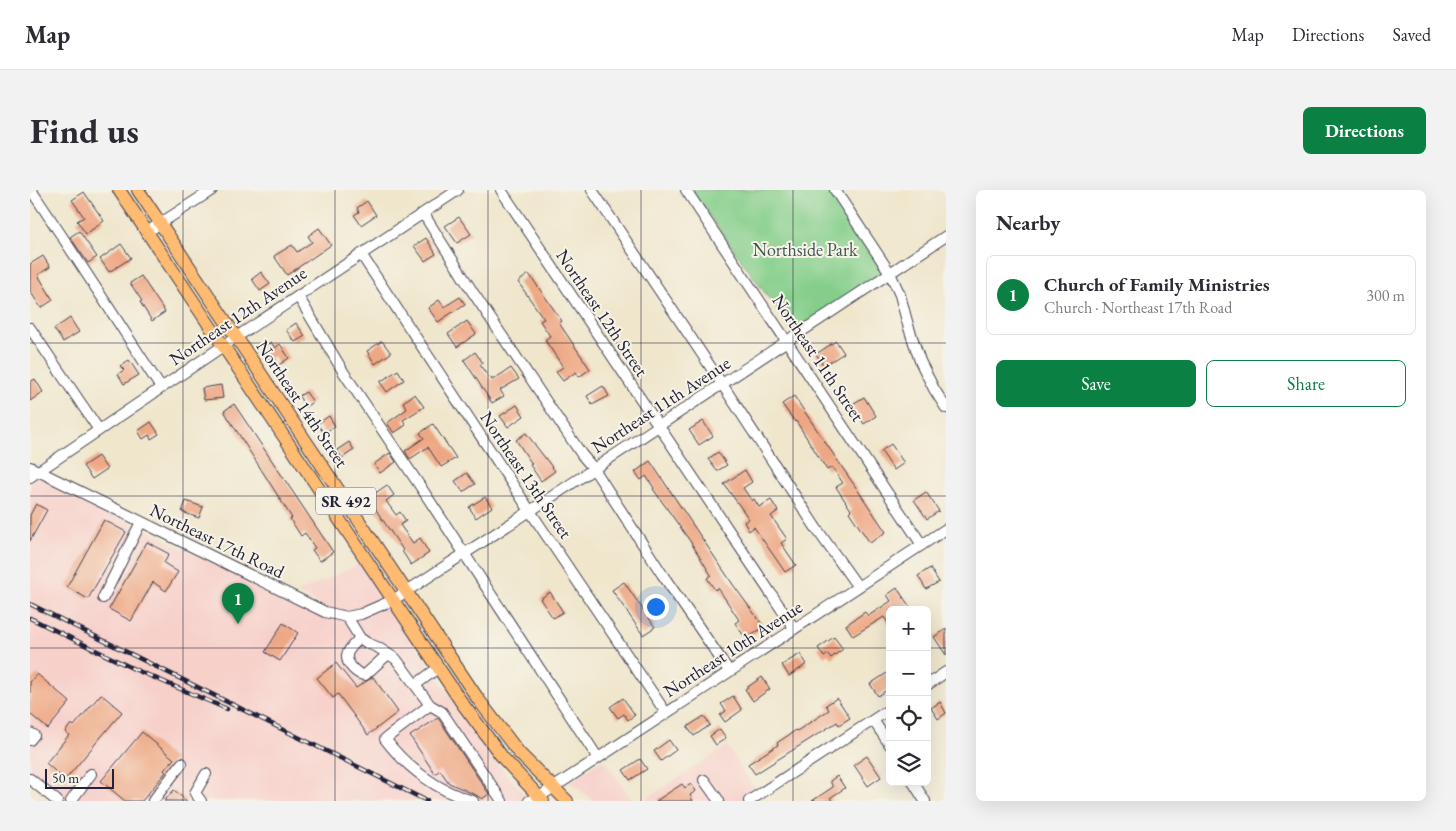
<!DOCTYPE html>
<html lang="en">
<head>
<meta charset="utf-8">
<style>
  :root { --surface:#fff; --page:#f2f2f3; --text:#2b2b33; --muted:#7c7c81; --line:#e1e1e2; --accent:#0b8043 }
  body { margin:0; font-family:"EB Garamond",serif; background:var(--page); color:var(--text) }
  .controls { position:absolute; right:15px; bottom:15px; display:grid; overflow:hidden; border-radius:8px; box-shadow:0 5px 20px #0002 }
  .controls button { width:45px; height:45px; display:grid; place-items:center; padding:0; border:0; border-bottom:1px solid var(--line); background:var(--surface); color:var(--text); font:25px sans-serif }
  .scale { position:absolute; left:15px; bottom:12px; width:69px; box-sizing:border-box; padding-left:5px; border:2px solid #22223b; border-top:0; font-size:14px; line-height:18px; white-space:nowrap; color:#22223b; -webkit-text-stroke:4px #f7f3e8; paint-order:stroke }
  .you { position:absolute; left:625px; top:416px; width:18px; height:18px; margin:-12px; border:4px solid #fff; border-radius:50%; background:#1a73e8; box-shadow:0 0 0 8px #1a73e833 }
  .badge { display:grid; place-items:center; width:32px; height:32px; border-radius:50%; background:var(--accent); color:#fff; font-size:16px; font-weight:700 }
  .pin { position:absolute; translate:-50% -41px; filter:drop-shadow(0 1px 2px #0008) }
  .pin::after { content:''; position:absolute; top:26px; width:18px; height:15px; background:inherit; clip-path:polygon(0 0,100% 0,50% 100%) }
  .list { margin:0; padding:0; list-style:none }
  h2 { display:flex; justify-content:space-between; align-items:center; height:65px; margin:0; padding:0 20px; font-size:21px }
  h2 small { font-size:16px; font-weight:400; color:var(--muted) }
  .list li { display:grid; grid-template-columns:32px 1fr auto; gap:15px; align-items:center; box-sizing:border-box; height:80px; margin:0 10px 10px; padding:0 10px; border:1px solid var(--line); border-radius:8px }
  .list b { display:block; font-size:19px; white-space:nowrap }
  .list p { margin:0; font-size:16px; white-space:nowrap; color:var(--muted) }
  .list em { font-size:16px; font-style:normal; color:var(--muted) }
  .actions { display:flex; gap:10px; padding:15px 20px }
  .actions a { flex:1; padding:11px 0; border:1px solid var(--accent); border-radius:8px; text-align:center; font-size:18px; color:var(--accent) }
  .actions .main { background:var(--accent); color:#fff }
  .icon { flex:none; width:28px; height:28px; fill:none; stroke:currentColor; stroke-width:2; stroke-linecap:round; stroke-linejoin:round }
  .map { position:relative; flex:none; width:916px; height:611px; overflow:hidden; border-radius:8px }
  header { display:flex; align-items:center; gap:30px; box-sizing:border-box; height:70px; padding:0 25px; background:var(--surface); border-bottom:1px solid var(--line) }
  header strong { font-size:24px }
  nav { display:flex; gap:28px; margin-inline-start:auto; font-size:18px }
  .intro { display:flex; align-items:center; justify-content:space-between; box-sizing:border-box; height:120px; padding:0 30px }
  h1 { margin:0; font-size:35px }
  .button { padding:12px 22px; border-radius:8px; background:var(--accent); color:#fff; font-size:18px; font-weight:700 }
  main { display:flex; gap:30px; padding:0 30px }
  aside { flex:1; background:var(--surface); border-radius:8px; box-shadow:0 5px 20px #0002 }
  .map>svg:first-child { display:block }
  .built { fill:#f7d0ca }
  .green { fill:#84ce8a; stroke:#537862 }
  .building { fill:#eea784 }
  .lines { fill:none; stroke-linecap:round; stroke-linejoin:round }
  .minor-casing { stroke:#413f51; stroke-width:12 }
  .major-casing { stroke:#413f51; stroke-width:14 }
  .minor { stroke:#fff; stroke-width:10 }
  .major { stroke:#ffbb71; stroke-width:12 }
  .rail-casing { stroke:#22223b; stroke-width:4.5 }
  .rail { stroke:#f7f3e8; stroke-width:2.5; stroke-dasharray:8; stroke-linecap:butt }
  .grid { fill:none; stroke:#22223b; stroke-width:1; stroke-opacity:0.55 }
  .labels { text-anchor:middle; stroke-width:4; stroke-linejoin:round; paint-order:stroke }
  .shield { fill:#f7f3e8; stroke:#62616f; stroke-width:1 }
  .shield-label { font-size:16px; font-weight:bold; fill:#22223b }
  .park-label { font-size:18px; fill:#3f5653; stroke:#f7f3e8 }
  .street-label { font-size:18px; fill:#22223b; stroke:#f7f3e8 }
</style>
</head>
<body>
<header>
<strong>Map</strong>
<nav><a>Map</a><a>Directions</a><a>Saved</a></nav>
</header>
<div class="intro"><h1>Find us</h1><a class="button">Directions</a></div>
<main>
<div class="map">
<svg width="916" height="611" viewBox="0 0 916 611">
  <rect width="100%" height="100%" fill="#f7f3e8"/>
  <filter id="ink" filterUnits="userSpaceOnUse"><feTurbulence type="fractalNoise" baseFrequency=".02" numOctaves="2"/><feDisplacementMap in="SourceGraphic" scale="10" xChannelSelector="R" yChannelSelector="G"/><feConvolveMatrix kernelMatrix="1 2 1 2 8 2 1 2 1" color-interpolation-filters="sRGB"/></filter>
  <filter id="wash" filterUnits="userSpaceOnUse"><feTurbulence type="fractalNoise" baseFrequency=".0096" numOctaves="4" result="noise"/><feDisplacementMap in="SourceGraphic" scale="20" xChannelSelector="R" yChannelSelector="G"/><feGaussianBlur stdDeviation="1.12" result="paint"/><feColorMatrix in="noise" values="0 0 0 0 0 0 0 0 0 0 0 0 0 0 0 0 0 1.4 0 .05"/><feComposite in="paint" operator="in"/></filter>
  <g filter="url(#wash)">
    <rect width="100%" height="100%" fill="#efe6cc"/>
    <path class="built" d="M0,283L292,427L315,431L360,416L427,516L479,589L503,611H36L0,582Z
      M332,373L355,408L329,419L317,422L297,418L267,403Z
      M697,556L726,601L710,611H613Z
      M574,570L603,611H564L540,592Z"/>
    <path class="green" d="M661,0H805L860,83L766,146Z"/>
    <g id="blocks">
      <path class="building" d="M54,2L74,31L56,44L47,31L54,27L42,10Z
        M337,11L346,25L331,35L324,25L329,22L327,18Z
        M429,27L441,44L427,53L415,36Z
        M289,38L301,55L257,85L244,66L262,55L267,62L282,52L278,46Z
        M49,41L67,67L58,73L40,47Z
        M396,48L406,64L395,71L384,56Z
        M91,54L101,68L79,82L70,69Z
        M13,66L20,77L8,85L23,110L11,118L0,101V74Z
        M231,82L240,94L230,101L222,89Z
        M499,84L532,131L529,133L560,179L549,187L546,182L533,191L526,182L533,177L515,150L520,146L510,131L514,129L488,92Z
        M111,86L135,122L122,131L110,112L112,111L100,93Z
        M430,107L435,114L408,132L398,118L409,110L414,117Z
        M40,128L49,142L33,152L24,139Z
        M437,131L446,144L427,157L418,144Z
        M266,133L275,146L265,152L256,140Z
        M352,151L361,163L345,174L337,161Z
        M806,151L814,163L794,176L786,164Z
        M241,152L245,158L250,154L259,168L249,175L243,166L239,169L231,158Z
        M445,162L453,173L450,175L459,188L461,187L462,190L481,178L489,189L470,200L474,206L462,213L434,170Z
        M99,170L109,185L94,194L88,184L94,180L90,176Z
        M368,180L374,190L357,202L350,192Z
        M5,189L13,202L0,211V192Z
        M191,195L193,208L174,210L172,198Z
        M573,196L579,206L562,215L557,206Z
        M276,202L283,212L275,217L269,206Z
        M385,204L394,217L373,230L376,235L364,243L357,233L377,219L373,212Z
        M764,206L856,342L840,353L819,322L821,320L806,297L813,293L802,277L797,280L766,231L765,232L752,214Z
        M834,207L846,226L834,234L821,215Z
        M204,214L303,362L290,371L282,360L285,358L275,343L271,346L260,329L262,328L194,221Z
        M487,215L494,226L478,237L470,226Z
        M299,226L305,236L294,243L287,234Z
        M673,231L683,246L669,255L659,240Z
        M121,232L129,244L121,249L119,245L113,249L108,241Z
        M403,234L426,268L411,277L398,257L380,269L375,261L394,248L390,243Z
        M496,243L525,281L511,291L500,275L502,274L486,250Z
        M319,252L324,260L312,268L307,260Z
        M861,254L874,273L864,280L851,261Z
        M688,262L697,275L687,281L678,269Z
        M360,263L366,272L350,283L344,274Z
        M68,266L77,279L62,289L53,276Z
        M620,271L704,396L734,437L716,449L705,433L709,430L688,398L685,400L677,388L681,385L660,351L623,299L624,298L616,286L611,290L605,282Z
        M715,280L722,292L713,298L722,311L724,309L729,317L741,310L748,321L741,326L757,349L751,353L766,375L755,382L724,337L719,341L714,332L719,329L694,294Z
        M437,283L445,294L433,302L425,291Z
        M357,295L364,305L356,311L366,325L370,322L376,331L370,335L383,353L390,348L399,363L381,375L372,361L373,360L338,308Z
        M896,302L909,321L897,329L884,310Z
        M455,307L462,317L446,328L439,317Z
        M156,311L173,317L169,328L152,322Z
        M6,314L17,320L0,351V325Z
        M74,330L96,342L58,409L37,397Z
        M117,352L139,364L134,373L148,382L136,401L123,392L101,431L79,419Z
        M900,378L909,392L896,399L888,386Z
        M594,392L625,437L613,445L582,400Z
        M867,398L882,420H860V436L854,427L823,446L816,435L835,422L838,426L861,411L857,405Z
        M520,402L533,422L523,428L510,409Z
        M253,433L268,443L250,471L235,462Z
        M916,439V465L904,447Z
        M804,447L813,459L801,468L798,464L794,467L788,458Z
        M770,464L777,474L759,486L752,475Z
        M306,473L326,498L343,487L368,522L338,545L308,504L303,508L287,488Z
        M860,481V498L848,506L840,494Z
        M7,484L40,512L18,539L0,524V492Z
        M732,487L740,499L723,511L715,499Z
        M71,504L92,522L35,590L16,573L39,545L35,542L41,534L44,536Z
        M703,506L712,520L695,532L690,525L696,521L691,514Z
        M593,508L605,525L598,530L594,524L588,528L580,517Z
        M807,508L820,528L809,535L807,532L725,584L718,574L748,555L747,553L766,540L767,541L799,520L796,515Z
        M910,512L916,523L908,529L901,518Z
        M674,526L680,535L664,546L657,537Z
        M408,528L459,604L452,609L446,605L419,593L410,580L405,584L380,546Z
        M690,539L696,548L686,555L680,546Z
        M112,542L144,569L134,580L136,582L112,611H95L71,591Z
        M639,550L646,560L631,571L624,561Z
        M837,566L851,587L838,596L824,575Z
        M610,569L617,579L600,590L593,580Z
        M807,586L815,598L800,608L803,611H782L803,597L800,591Z
        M652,594L655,598L661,594L666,601L660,605L663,611H626Z
        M144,600L157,611H134Z"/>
    </g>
  </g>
  <g filter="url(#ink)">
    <use href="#blocks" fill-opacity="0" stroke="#413f51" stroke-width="1"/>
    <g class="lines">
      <defs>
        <path id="minor" d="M1,0C45,65 88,132 131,198
          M471,0L764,438
          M562,0L692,194L786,338L828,397
          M656,0L892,355
          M805,0L860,83L870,105L878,135L890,171L904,199L916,218
          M393,23L442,101L552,265L564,279L632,384L699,481
          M117,42L182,0
          M331,64L500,321L636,523
          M268,106L314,183L392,299L568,568
          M0,138L69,240
          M0,277L295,422L317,427L331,424L363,410L500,321L916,46
          M0,287L193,156L428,0
          M73,408L111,332
          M317,427L330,448L337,453L347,457L366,469L400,515L355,549C376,577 409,602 443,611
          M330,448C326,452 318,459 317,465C316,474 327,485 335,485L358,464
          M385,495L408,478
          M897,495L916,482
          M400,515L412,522L472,611
          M843,530L860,555
          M0,543L4,545L0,550
          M0,589L27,611
          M674,590L689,611
          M883,592L895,611
          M41,611L61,584
          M123,611L152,573
          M171,611L165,603L176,584
          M499,611L509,607L916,339
          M719,611L860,519"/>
        <path id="major" d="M89,0L432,513L473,568L513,611
          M108,0L448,509L489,563L537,611"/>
      </defs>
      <use href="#minor" class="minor-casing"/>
      <use href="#major" class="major-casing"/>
      <use href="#minor" class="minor"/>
      <use href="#major" class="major"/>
      <defs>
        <path id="rail" d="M0,414L397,611
          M0,428L104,479L197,519"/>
      </defs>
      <use href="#rail" class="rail-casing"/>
      <use href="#rail" class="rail"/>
    </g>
  </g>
  <path class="grid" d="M153,0V611M305,0V611M458,0V611M611,0V611M763,0V611M0,153H916M0,306H916M0,458H860M897,458H916"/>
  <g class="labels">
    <rect class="shield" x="286" y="297.5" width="60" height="27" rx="4"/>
    <g class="shield-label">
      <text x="316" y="317">SR 492</text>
    </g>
    <g class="park-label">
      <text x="775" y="66">Northside Park</text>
    </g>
    <g class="street-label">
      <text transform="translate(572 123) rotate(56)" y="6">Northeast 12th Street</text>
      <text transform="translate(208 126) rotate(-34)" y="6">Northeast 12th Avenue</text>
      <text transform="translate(788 168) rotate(56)" y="6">Northeast 11th Street</text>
      <text transform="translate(272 214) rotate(56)" y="6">Northeast 14th Street</text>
      <text transform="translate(631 215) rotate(-33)" y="6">Northeast 11th Avenue</text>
      <text transform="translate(496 285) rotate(56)" y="6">Northeast 13th Street</text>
      <text transform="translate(187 351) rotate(26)" y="6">Northeast 17th Road</text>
      <text transform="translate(703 459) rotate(-33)" y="6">Northeast 10th Avenue</text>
    </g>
  </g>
</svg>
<div class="controls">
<button>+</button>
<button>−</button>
<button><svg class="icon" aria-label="locate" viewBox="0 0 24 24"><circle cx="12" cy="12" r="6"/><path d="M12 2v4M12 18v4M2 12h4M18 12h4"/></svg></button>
<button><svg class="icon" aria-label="layers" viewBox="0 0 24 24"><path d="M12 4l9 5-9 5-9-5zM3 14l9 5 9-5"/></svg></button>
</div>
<div class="scale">50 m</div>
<div class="you"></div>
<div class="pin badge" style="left:208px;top:434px">1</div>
</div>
<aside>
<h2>Nearby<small></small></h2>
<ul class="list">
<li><span class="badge">1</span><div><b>Church of Family Ministries</b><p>Church · Northeast 17th Road</p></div><em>300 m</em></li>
</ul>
<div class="actions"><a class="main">Save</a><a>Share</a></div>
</aside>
</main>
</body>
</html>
